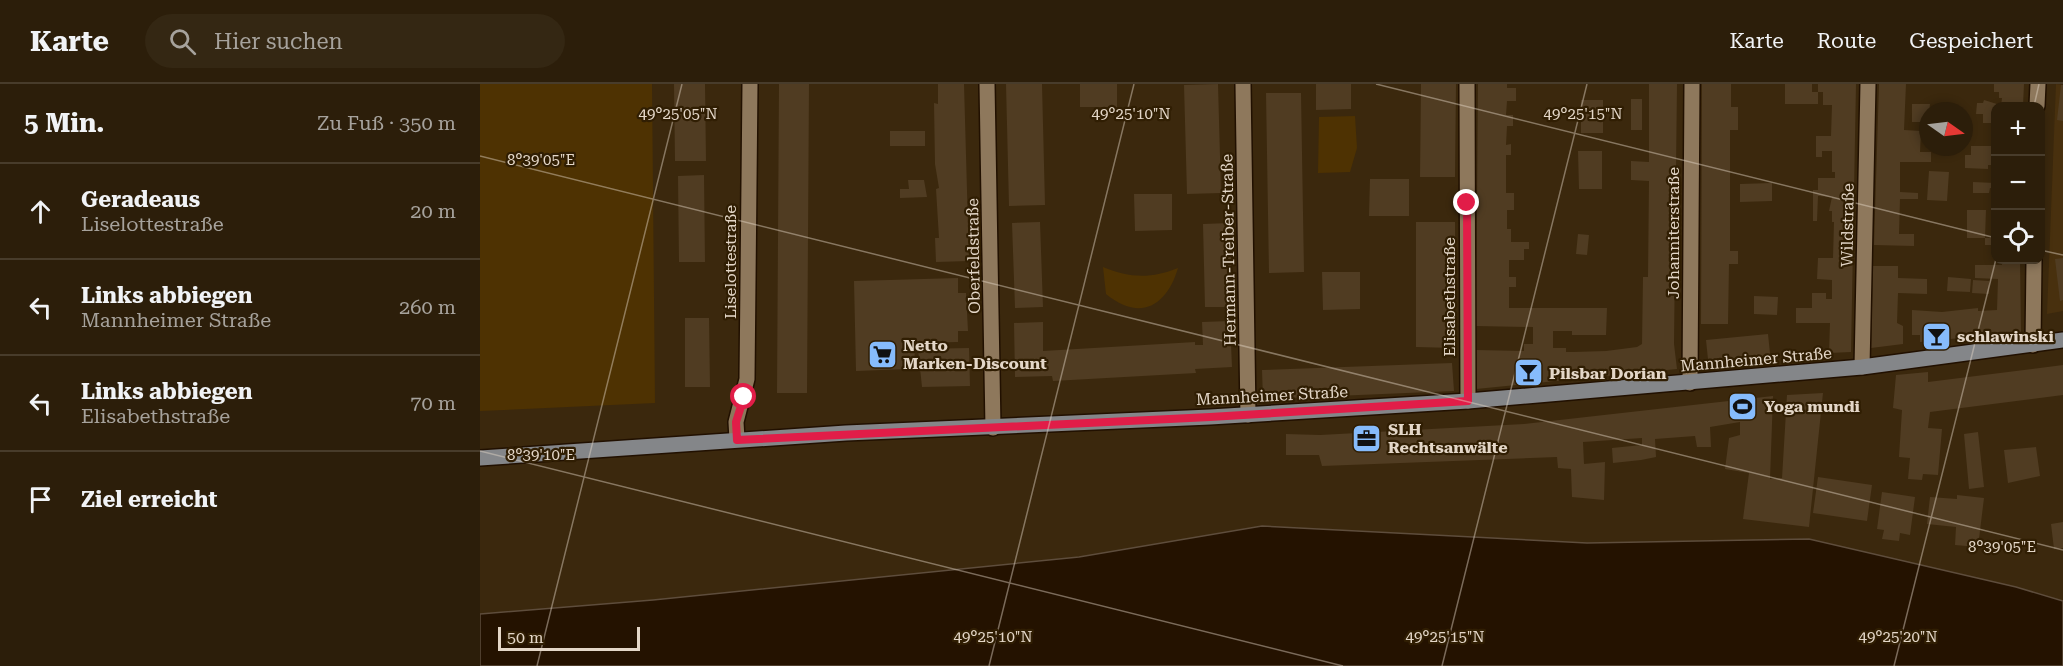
<!DOCTYPE html>
<html lang="de">
<head>
<meta charset="utf-8">
<style>
  :root { --surface:#2c1e0a; --page:#342713; --text:#f1f3f6; --muted:#a6a29c; --line:#483c2b }
  body { margin:0; font-family:"Roboto Serif",serif; background:var(--page); color:var(--text) }
  .controls { position:absolute; right:18px; top:18px; display:grid; overflow:hidden; border-radius:12px; box-shadow:0 3px 9px #0003 }
  .controls button { width:54px; height:54px; display:grid; place-items:center; padding:0; border:0; border-bottom:2px solid var(--line); background:var(--surface); color:var(--text); font:30px sans-serif }
  .compass { position:absolute; left:1439px; top:18px; width:54px; height:54px; border-radius:50%; background:var(--surface); box-shadow:0 3px 9px #0003; rotate:104deg }
  .scale { position:absolute; left:18px; bottom:15px; width:142px; box-sizing:border-box; padding-left:6px; border:3px solid #e4d7c8; border-top:0; font-size:16px; line-height:21px; white-space:nowrap; color:#e4d7c8; -webkit-text-stroke:4px #301e03; paint-order:stroke }
  .stop { position:absolute; width:18px; height:18px; margin:-14px; border:4px solid #e11d48; border-radius:50%; background:#fff }
  .stop.end { background:#e11d48; border-color:#fff; box-shadow:0 2px 6px #0008 }
  .list { margin:0; padding:0; list-style:none }
  h2 { display:flex; justify-content:space-between; align-items:center; height:78px; margin:0; padding:0 24px; font-size:26px }
  h2 small { font-size:20px; font-weight:400; color:var(--muted) }
  .list li { display:grid; grid-template-columns:39px 1fr auto; gap:18px; align-items:center; box-sizing:border-box; height:96px; padding:0 24px; border-top:2px solid var(--line) }
  .list b { display:block; font-size:22px; white-space:nowrap }
  .list p { margin:0; font-size:20px; white-space:nowrap; color:var(--muted) }
  .list em { font-size:20px; font-style:normal; color:var(--muted) }
  .icon { flex:none; width:33px; height:33px; fill:none; stroke:currentColor; stroke-width:2; stroke-linecap:round; stroke-linejoin:round }
  .map { position:relative; flex:none; width:1583px; height:582px; overflow:hidden }
  header { display:flex; align-items:center; gap:36px; box-sizing:border-box; height:84px; padding:0 30px; background:var(--surface); border-bottom:2px solid var(--line) }
  header strong { font-size:28px }
  nav { display:flex; gap:33px; margin-inline-start:auto; font-size:21px }
  .search { width:420px; height:54px; background:var(--page); display:flex; align-items:center; gap:15px; box-sizing:border-box; padding:0 21px; border-radius:33px; color:var(--muted); font-size:22px }
  main { display:flex }
  aside { flex:1; background:var(--surface) }
  .map>svg:first-child { display:block }
  .built { fill:#48300e }
  .green { fill:#4e3202 }
  .water { fill:#241200; stroke:#5e4d3c; stroke-width:1.5 }
  .building { fill:#503c22 }
  .lines { fill:none; stroke-linecap:round; stroke-linejoin:round }
  .street-casing { stroke:#211000; stroke-width:18 }
  .secondary-casing { stroke:#211000; stroke-width:18 }
  .street { stroke:#8e785c; stroke-width:15 }
  .secondary { stroke:#848689; stroke-width:15 }
  .route { stroke:#e11d48; stroke-width:8 }
  .ticks { fill:none; stroke:#e4d7c8; stroke-width:1.5; stroke-opacity:0.45 }
  .labels { text-anchor:middle; stroke-width:4.5; stroke-linejoin:round; paint-order:stroke }
  .street-label { font-size:16px; fill:#e4d7c8; stroke:#301e03 }
  .poi-label { font-size:16px; font-weight:bold; fill:#e4d7c8; stroke:#301e03; text-anchor:start }
  .ticks-label { font-size:15px; text-anchor:middle; fill:#e4d7c8; stroke:#301e03; stroke-width:4.5; stroke-linejoin:round; paint-order:stroke }
</style>
</head>
<body>
<header>
<strong>Karte</strong>
<div class="search"><svg class="icon" aria-label="search" viewBox="0 0 24 24"><circle cx="10" cy="10" r="6"/><path d="M15 15l6 6"/></svg>Hier suchen</div>
<nav><a>Karte</a><a>Route</a><a>Gespeichert</a></nav>
</header>
<main>
<aside>
<h2>5 Min.<small>Zu Fuß · 350 m</small></h2>
<ul class="list">
<li><svg class="icon" aria-label="ahead" viewBox="0 0 24 24"><path d="M12 20V5M6 11l6-6 6 6"/></svg><div><b>Geradeaus</b><p>Liselottestraße</p></div><em>20 m</em></li>
<li><svg class="icon" aria-label="left" viewBox="0 0 24 24"><path d="M17 20v-9H6M10 6l-5 5 5 5"/></svg><div><b>Links abbiegen</b><p>Mannheimer Straße</p></div><em>260 m</em></li>
<li><svg class="icon" aria-label="left" viewBox="0 0 24 24"><path d="M17 20v-9H6M10 6l-5 5 5 5"/></svg><div><b>Links abbiegen</b><p>Elisabethstraße</p></div><em>70 m</em></li>
<li><svg class="icon" aria-label="arrive" viewBox="0 0 24 24"><path d="M6 21V4h12l-3 4 3 4H6"/></svg><div><b>Ziel erreicht</b></div></li>
</ul>
</aside>
<div class="map">
<svg width="1583" height="582" viewBox="0 0 1583 582">
  <rect width="100%" height="100%" fill="#3b280d"/>
  <path class="built" d="M1576,0L1583,1V227L1567,230Z"/>
  <path class="green" d="M0,0H172L175,319L0,327Z
    M875,32L877,64L870,88L838,89L839,33Z
    M623,183C649,194 671,195 698,184C687,222 660,238 626,210Z"/>
  <path class="water" d="M782,442L1107,459L1329,455L1536,503L1583,517V582H0V530L173,516L599,473Z"/>
  <path class="building" d="M194,0H225L226,77H195Z
    M299,0H329L327,309H297Z
    M458,0H484L489,177L456,178L455,154H459L456,105L459,104L455,80L454,19L458,20Z
    M526,0H562L565,121L529,122Z
    M600,0H637V23H600Z
    M738,0L741,109L707,110L704,1Z
    M836,0H871V25L836,26Z
    M941,0H976L975,93H940Z
    M998,0H1027V4H1036V17H1027L1026,31H1033V42H1027L1026,61L1031,60V71H1026V109H1034V126H1027V145H1031V158H1049V165H1044V176H1029V193H1036V203H1029V224H1127L1126,251H1092V247H1073V264H1086V268H1093L1126,267L1157,263L1162,260L1163,193H1168L1169,97L1151,96V77L1169,78V0H1197L1194,260L1197,285L996,305V266L1044,267V260H1053V243L996,242Z
    M1222,0H1251V23H1258V46H1250V167H1258V180H1249L1248,240H1221Z
    M1305,0H1332V8H1338V20H1305Z
    M1338,0H1376L1371,268L1349,269L1350,239H1316V224H1332V209H1346V215H1352V196L1337,195L1338,174H1353L1354,138H1352V127H1349L1352,113L1338,112L1337,137H1333V106H1338V94H1355V88H1352V67H1342V73H1336V52H1351L1352,21H1343V8H1338Z
    M1399,0H1426L1424,46L1441,47L1440,68H1451V78H1420V108L1438,109V115H1420L1419,150H1434V162L1394,161Z
    M1514,0H1544L1543,22H1521L1522,14H1519V8H1514Z
    M1581,1H1583V37L1577,36Z
    M786,9H821L824,188L789,189Z
    M1151,15H1162V46H1151Z
    M1101,16H1123V49H1101Z
    M1504,16L1517,20L1515,39H1503V30H1496L1497,19H1503Z
    M1432,20H1450L1448,38H1432Z
    M410,47H445V62H410Z
    M1491,62H1515V81H1508V85L1485,84V71H1491Z
    M1098,67H1122V105H1099Z
    M1449,87L1469,88L1467,117L1447,116Z
    M224,91L225,178H199L198,92Z
    M890,95H929V132H889Z
    M428,96H444L447,113L420,114V105H429Z
    M1493,98L1515,99V105L1510,104L1509,109H1493Z
    M1292,99V117L1260,118V100Z
    M654,110H692V146L655,147Z
    M1487,126H1506L1505,154H1487Z
    M560,138L563,223L535,224L532,139Z
    M936,138H975V264L936,263Z
    M750,139L752,223H725L723,140Z
    M1098,150L1109,151L1107,171L1096,170Z
    M1505,154H1515V161H1505Z
    M1583,174V216L1580,217L1575,175Z
    M1522,176H1540L1541,248L1440,258V251H1432V226L1462,228L1498,224V227L1517,226L1518,195L1495,194V181H1522Z
    M1393,182H1418V194L1447,195V210L1418,209L1417,239L1423,242V260L1391,264Z
    M842,188H880V225L843,226Z
    M1468,193L1491,195L1490,208L1467,207Z
    M478,194V209H486L488,247H478V258L434,259L435,279H427L428,285L376,287L374,197Z
    M1493,196L1509,197V210L1492,209Z
    M1274,212L1298,213L1297,231L1274,230Z
    M205,234H229L230,303H205Z
    M750,237L752,283L715,285L716,289L573,297L572,292L535,293L534,239L563,238V267L715,258V261H723L722,238Z
    M1288,250L1291,279L1229,285L1226,256Z
    M489,264L490,302L442,303L438,265Z
    M972,279L974,307L783,315L782,286Z
    M1583,281V311L1450,328L1448,344L1462,345L1458,391L1443,390L1442,396L1428,395L1430,374L1419,373L1422,326L1413,324L1416,291L1448,288V298Z
    M1343,309L1329,443L1263,435L1269,389L1245,385L1249,354L1260,351V338L1230,343L1231,363H1217L1215,352L1175,355L1176,373L1161,376L1133,379L1132,364L1162,361V354L1103,358L1104,380L1125,378L1124,416L1092,413L1091,385L1078,384L1077,373L842,382L839,371H806V350L840,351L1044,340L1293,312L1290,395L1302,394L1307,311Z
    M1498,348L1504,403L1489,405L1484,350Z
    M1556,363L1560,392L1528,399L1524,366Z
    M1338,393L1392,401L1387,437L1333,429Z
    M1402,408L1435,413L1430,451L1420,449L1419,457L1402,455L1404,446L1397,445Z
    M1477,411L1504,414L1498,463L1475,461L1476,443L1447,440L1450,413L1477,415Z
    M1583,438V464L1574,465L1571,440Z"/>
  <g class="lines">
    <defs>
      <path id="street" d="M507,0L513,344
        M763,0L768,331
        M987,0L988,317
        M1557,22L1558,0
        M1553,261L1554,176
        M1382,283L1388,0
        M1210,299L1212,0
        M257,355L256,338L267,295L270,0"/>
      <path id="secondary" d="M0,374L366,349L730,333L988,317L1382,283L1583,256"/>
    </defs>
    <use href="#street" class="street-casing"/>
    <use href="#secondary" class="secondary-casing"/>
    <use href="#street" class="street"/>
    <use href="#secondary" class="secondary"/>
  </g>
  <g class="lines">
    <path class="route" d="M264,313L256,338L257,356L730,333L988,317L987,119"/>
  </g>
  <path class="ticks" d="M896,0L1516,154M1554,22L1559,0M0,72L1583,466M1560,166L1583,171M0,367L863,582M57,582L202,0M509,582L654,0M962,582L1107,0M1414,582L1516,175"/>
  <defs>
    <symbol id="bar-square" viewBox="-11 -11 22 22"><rect x="-9" y="-9" width="18" height="18" rx="4" fill="#86bbfb" stroke="#301e03"/><path d="M-6-5H6L.8 .8V4.5H3.5V6h-7V4.5H-.8V.8Z" fill="#111"/></symbol>
    <symbol id="supermarket-square" viewBox="-11 -11 22 22"><rect x="-9" y="-9" width="18" height="18" rx="4" fill="#86bbfb" stroke="#301e03"/><path d="M-6-5.5h2.5l.6 2H6L4.5 2H-2.5L-4.4-4H-6ZM-1.5 3.2a1.3 1.3 0 1 0 .1 0ZM3 3.2a1.3 1.3 0 1 0 .1 0Z" fill="#111"/></symbol>
    <symbol id="stadium-square" viewBox="-11 -11 22 22"><rect x="-9" y="-9" width="18" height="18" rx="4" fill="#86bbfb" stroke="#301e03"/><path d="M0-5a6.5 5 0 1 0 0 10a6.5 5 0 1 0 0-10ZM-3.5-1.8h7v3.6h-7Z" fill="#111"/></symbol>
    <symbol id="office-square" viewBox="-11 -11 22 22"><rect x="-9" y="-9" width="18" height="18" rx="4" fill="#86bbfb" stroke="#301e03"/><path d="M-6-3h4V-5.5h4V-3h4V5H-6ZM-1-4.5V-3h2v-1.5ZM-6 0V1H6V0Z" fill="#111"/></symbol>
  </defs>
  <g fill-rule="evenodd">
    <use href="#bar-square" x="1440" y="236" width="33" height="33"/>
    <use href="#supermarket-square" x="386" y="254" width="33" height="33"/>
    <use href="#bar-square" x="1032" y="272" width="33" height="33"/>
    <use href="#stadium-square" x="1246" y="306" width="33" height="33"/>
    <use href="#office-square" x="870" y="338" width="33" height="33"/>
  </g>
  <g class="labels">
    <g class="street-label">
      <text transform="translate(1367 141) rotate(-89)" y="6">Wildstraße</text>
      <text transform="translate(1193 149) rotate(-90)" y="6">Johanniterstraße</text>
      <text transform="translate(748 166) rotate(-91)" y="6">Hermann-Treiber-Straße</text>
      <text transform="translate(493 172) rotate(-91)" y="6">Oberfeldstraße</text>
      <text transform="translate(250 178) rotate(-90)" y="6">Liselottestraße</text>
      <text transform="translate(969 213) rotate(-90)" y="6">Elisabethstraße</text>
      <text transform="translate(1276 275) rotate(-5)" y="6">Mannheimer Straße</text>
      <text transform="translate(792 311) rotate(-3)" y="6">Mannheimer Straße</text>
    </g>
    <g class="poi-label">
      <text x="1477" y="258">schlawinski</text>
      <text x="423" y="267">Netto<tspan x="423" dy="18">Marken-Discount</tspan></text>
      <text x="1069" y="295">Pilsbar Dorian</text>
      <text x="1284" y="328">Yoga mundi</text>
      <text x="908" y="351">SLH<tspan x="908" dy="18">Rechtsanwälte</tspan></text>
    </g>
  </g>
  <g class="ticks-label">
    <text x="198" y="35">49°25'05"N</text>
    <text x="651" y="35">49°25'10"N</text>
    <text x="1103" y="35">49°25'15"N</text>
    <text x="61" y="81">8°39'05"E</text>
    <text x="61" y="376">8°39'10"E</text>
    <text x="1522" y="468">8°39'05"E</text>
    <text x="513" y="558">49°25'10"N</text>
    <text x="965" y="558">49°25'15"N</text>
    <text x="1418" y="558">49°25'20"N</text>
  </g>
</svg>
<div class="controls">
<button>+</button>
<button>−</button>
<button><svg class="icon" aria-label="locate" viewBox="0 0 24 24"><circle cx="12" cy="12" r="6"/><path d="M12 2v4M12 18v4M2 12h4M18 12h4"/></svg></button>
</div>
<svg class="compass" viewBox="-18 -18 36 36"><path d="M0-13l5 13h-10z" fill="#e53935"/><path d="M0 13l5-13h-10z" fill="#a6a29c"/></svg>
<div class="scale">50 m</div>
<div class="stop" style="left:264px;top:313px"></div>
<div class="stop end" style="left:987px;top:119px"></div>
</div>
</main>
</body>
</html>
